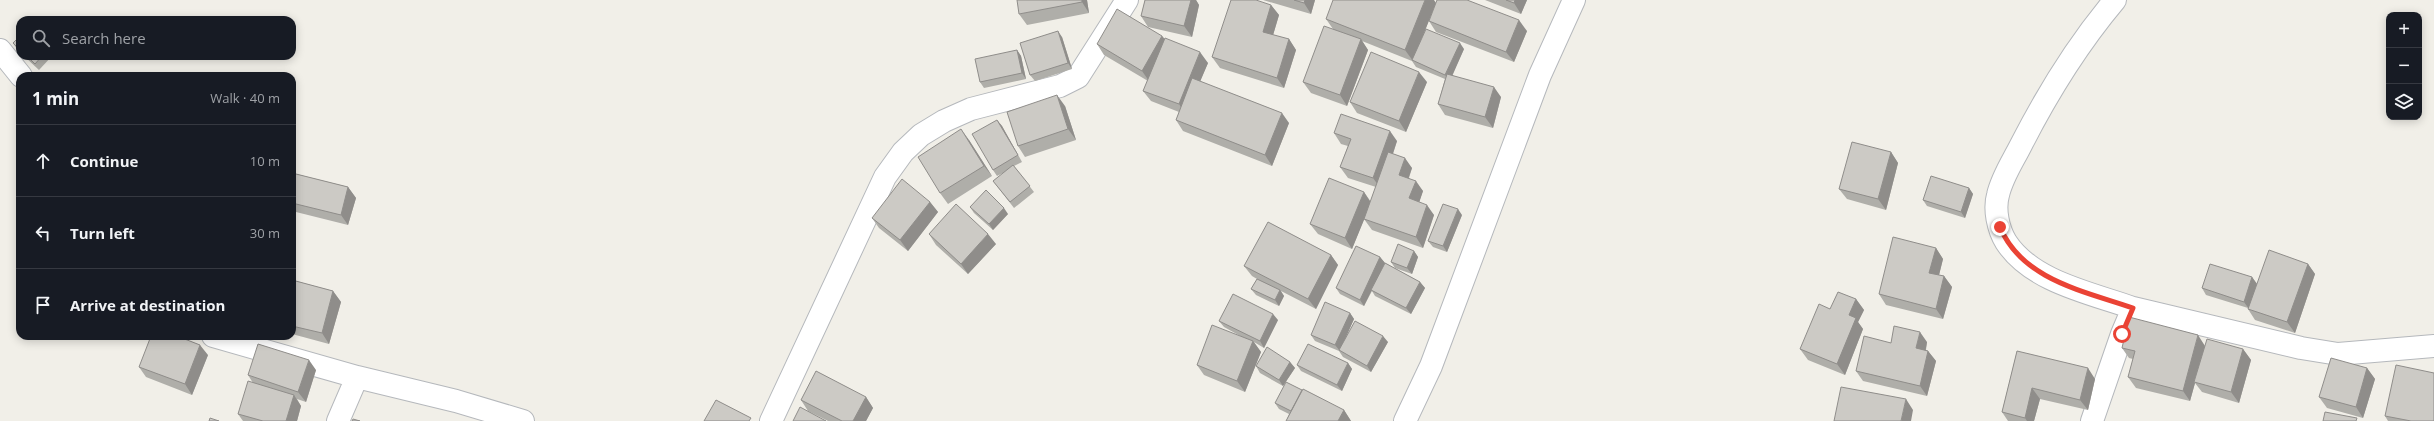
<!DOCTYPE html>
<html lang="en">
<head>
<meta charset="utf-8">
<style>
  :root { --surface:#171b24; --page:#20242c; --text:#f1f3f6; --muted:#9ea1a6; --line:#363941 }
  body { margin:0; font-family:"Open Sans",sans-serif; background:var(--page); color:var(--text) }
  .controls { position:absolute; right:12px; top:12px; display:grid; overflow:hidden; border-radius:8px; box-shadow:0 2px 10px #0003 }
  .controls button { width:36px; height:36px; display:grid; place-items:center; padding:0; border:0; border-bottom:1px solid var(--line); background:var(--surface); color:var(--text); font:20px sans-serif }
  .stop { position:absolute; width:12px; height:12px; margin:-9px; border:3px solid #ea4335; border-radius:50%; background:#fff }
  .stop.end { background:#ea4335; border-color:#fff; box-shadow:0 1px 4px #0008 }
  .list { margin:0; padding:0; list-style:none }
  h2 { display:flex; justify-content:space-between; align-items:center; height:52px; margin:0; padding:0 16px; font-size:17px }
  h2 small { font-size:13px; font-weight:400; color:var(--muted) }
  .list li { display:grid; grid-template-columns:26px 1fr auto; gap:12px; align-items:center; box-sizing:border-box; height:72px; padding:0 16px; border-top:1px solid var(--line) }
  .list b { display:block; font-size:15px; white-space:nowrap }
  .list em { font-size:13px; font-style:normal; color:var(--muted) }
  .icon { flex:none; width:22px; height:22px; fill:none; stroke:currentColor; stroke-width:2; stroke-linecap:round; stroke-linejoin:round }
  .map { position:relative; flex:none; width:2434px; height:421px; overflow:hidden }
  .search { position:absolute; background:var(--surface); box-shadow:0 2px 10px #0003; left:16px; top:16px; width:280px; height:44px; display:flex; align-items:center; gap:10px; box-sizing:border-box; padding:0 14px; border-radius:12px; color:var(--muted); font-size:15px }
  .panel { position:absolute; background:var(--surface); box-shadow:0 2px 10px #0003; left:16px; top:72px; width:280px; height:268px; border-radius:12px }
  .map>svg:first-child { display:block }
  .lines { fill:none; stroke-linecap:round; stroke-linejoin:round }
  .street-casing { stroke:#b5b8bc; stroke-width:24 }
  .street { stroke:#fff; stroke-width:22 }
  .wall { fill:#afaea9 }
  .shaded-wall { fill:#8f8d8a }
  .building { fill:#cccac5; stroke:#8f8d8a }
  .route { stroke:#ea4335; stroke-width:5 }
</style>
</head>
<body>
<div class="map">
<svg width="2434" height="421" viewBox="0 0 2434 421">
  <rect width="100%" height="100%" fill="#f1efe8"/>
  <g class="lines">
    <defs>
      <path id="street" d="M2115,0C2078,44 2047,94 2021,145C2013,161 2002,177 1998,195C1994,209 1998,229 2006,242C2032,282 2091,293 2133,308
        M0,50L21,76
        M213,336L357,377
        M338,421L357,377L456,401L523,421
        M771,421L885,177L903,152L921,135L944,121L971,109L1060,86L1078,77L1127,0
        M1405,421L1431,366L1540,75L1574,0
        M2092,421L2122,334L2133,308L2301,348L2338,354L2434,346"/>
    </defs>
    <use href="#street" class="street-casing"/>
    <use href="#street" class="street"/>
  </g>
  <path class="wall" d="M1087,0L1089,13L1027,25L1019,14Z
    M1145,0H1196L1199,5L1192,37L1148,27L1141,16Z
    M1263,0H1315L1311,14Z
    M1485,0H1527L1521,14Z
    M1436,3L1420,42L1464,49L1452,75L1501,97L1493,128L1445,115L1438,104L1445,79L1416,67L1412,61L1362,41L1368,50L1347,106L1311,93L1303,82L1333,29L1326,19Z
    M1271,5L1279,15L1273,35L1289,39L1296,50L1284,88L1220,68L1212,57Z
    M1429,21L1527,31L1514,62L1436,32Z
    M20,36V52L17,49L13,43Z
    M1162,36L1165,39L1208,63L1200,81L1289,123L1272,166L1183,131L1176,120L1179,112L1151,101L1143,91L1148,81L1104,55L1097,44Z
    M1062,37L1072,69L1035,81L1030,75Z
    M1017,50L1021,56L1026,79L984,88L980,82Z
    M24,56H52L39,70Z
    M1427,82L1406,132L1357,113L1350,102Z
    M1065,106L1076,140L1025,157L1018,146Z
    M997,120L1002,126L1022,162L1014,166L1034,192L1014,208L993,181L1005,172L997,176L993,170Z
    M1334,133L1397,141L1393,154L1412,168L1409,178L1423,191L1419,202L1434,215L1423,248L1372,230L1364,219L1352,249L1318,234L1310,224L1364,192L1371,202L1376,187L1348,178L1340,167L1348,146L1341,144Z
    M969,140L992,176L948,204L940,193Z
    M1891,152L1898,163L1886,210L1847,199L1839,189Z
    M292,173L348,187L356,198L348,225L292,211Z
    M1969,188L1973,194L1965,218L1927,206L1923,200Z
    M930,202L938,212L908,251L879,228L872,218Z
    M970,207L1008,214L993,230L974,213Z
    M1462,215L1447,252L1433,247L1428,241Z
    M929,234L996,244L968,274L936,245Z
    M1936,248L1943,259L1939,275L1944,276L1952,287L1943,319L1886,305L1879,294Z
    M1414,251L1418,257L1412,274L1395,268L1391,262Z
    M1331,255L1338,265L1316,309L1281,291L1284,296L1279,306L1256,295L1251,289L1257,279L1252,276L1244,266Z
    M1380,257L1385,263L1420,282L1425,288L1411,314L1375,296L1372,291L1364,306L1340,294L1336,288Z
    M2308,264L2315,274L2295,333L2255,320L2248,309V308L2206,295L2202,288L2252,277L2257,284Z
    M292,280L333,291L341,302L329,344L292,334Z
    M1856,299L1864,310L1858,322L1863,329L1845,375L1808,360L1800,349L1830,309Z
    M1350,313L1354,319L1346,336L1388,342L1371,372L1343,357L1339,351L1315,341L1311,335Z
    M1278,320L1264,348L1254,342L1261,352L1245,392L1204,375L1197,365L1244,338L1224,327L1219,321Z
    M1927,342L1926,350L1928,351L1936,361L1927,396L1863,381L1856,371L1891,343Z
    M2205,346L2243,349L2251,360L2239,403L2202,392L2195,383L2190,401L2136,388L2128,377L2133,359L2129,358L2122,348Z
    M2017,351L2095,379L2088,410L2040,399L2034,421H2008L2002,412Z
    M208,355L192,395L146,377L139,367Z
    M1290,362L1295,368L1283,386L1260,373L1256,366Z
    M1348,363L1352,369L1342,391L1301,371L1297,365Z
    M2367,368L2375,379L2363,418L2327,408L2319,397Z
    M316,370L306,402L297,399L301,406L297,421H243L238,414L253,383L248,375Z
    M866,397L873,408L866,421H828L808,411L801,400Z
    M1275,403L1344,410L1351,421H1286L1289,414L1279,409Z
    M2385,416L2434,421H2388Z"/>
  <path class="shaded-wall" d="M1082,0H1087L1089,13L1082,2Z
    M1191,0H1196L1199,5L1192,37L1184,26Z
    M1305,0H1315L1311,14L1304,3Z
    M1425,0H1434L1436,3L1413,61L1405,50Z
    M1515,0H1527L1521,14L1514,3Z
    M1271,5L1279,15L1271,42L1263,32Z
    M1519,20L1527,31L1514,62L1506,52Z
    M1058,31L1062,37L1072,69L1068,63Z
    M1162,36L1170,46L1149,81L1142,71Z
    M1289,39L1296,50L1284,88L1277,78Z
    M1361,39L1368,50L1347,106L1340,95Z
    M1460,43L1464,49L1450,81L1445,75Z
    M1017,50L1021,56L1026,79L1022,73Z
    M1200,52L1208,63L1186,115L1179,104Z
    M1419,72L1427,82L1406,132L1399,121Z
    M1494,87L1501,97L1493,128L1485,117Z
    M1057,95L1065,106L1076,140L1068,129Z
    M1282,113L1289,123L1272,166L1265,155Z
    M997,120L1002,126L1022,162L1018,155Z
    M961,129L969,140L992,176L984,166Z
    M1390,131L1397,141L1381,189L1373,178Z
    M1891,152L1898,163L1886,210L1878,199Z
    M1405,158L1412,168L1406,185L1399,175Z
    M1416,181L1423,191L1417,209L1409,198Z
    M348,187L356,198L348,225L341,215Z
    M1969,188L1973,194L1965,218L1961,212Z
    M1364,192L1371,203L1352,249L1345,238Z
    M930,202L938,212L908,251L900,240Z
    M1427,205L1434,215L1423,248L1416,237Z
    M1004,208L1008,214L993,230L989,224Z
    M1458,209L1462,215L1447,252L1443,246Z
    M988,234L996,244L968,274L961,264Z
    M1936,248L1943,259L1937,283L1929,273Z
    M1414,251L1418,257L1412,274L1407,268Z
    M1331,255L1338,265L1316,309L1308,299Z
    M1380,257L1385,263L1364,306L1360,300Z
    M2308,264L2315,274L2295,333L2287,322Z
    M1944,276L1952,287L1943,319L1936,309Z
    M2252,277L2257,284L2249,309L2244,302Z
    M1420,282L1425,288L1411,314L1406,308Z
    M1280,290L1284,296L1279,306L1275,300Z
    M333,291L341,302L329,344L322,333Z
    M1856,299L1864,310L1858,322L1863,329L1845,375L1837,364L1849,315Z
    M1350,313L1354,319L1340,351L1335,345Z
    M1273,314L1278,320L1264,348L1260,341Z
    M1920,332L1927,342L1924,359L1916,348Z
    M2198,335L2205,346L2194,382L2195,383L2190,401L2183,391Z
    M1383,336L1388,342L1371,372L1367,366Z
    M1253,341L1261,352L1245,392L1237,381Z
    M200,345L208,355L192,395L185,384Z
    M2243,349L2251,360L2239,403L2231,392Z
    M1928,351L1936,361L1927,396L1920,386Z
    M309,360L316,370L306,402L298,392Z
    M1290,362L1295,368L1283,386L1279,380Z
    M1348,363L1352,369L1342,391L1337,385Z
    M2088,368L2095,379L2088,410L2080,400Z
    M2367,368L2375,379L2363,418L2356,407Z
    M2032,388L2040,399L2034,421H2027L2025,418Z
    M294,395L301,406L297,421H286Z
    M866,397L873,408L866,421H853Z
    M1906,399L1913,410L1911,421H1901Z
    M1344,410L1351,421H1338Z"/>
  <path class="building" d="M1017,0H1082V2L1019,14Z
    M1145,0H1191L1184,26L1141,16Z
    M1231,0H1256L1271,5L1263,32L1289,39L1277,78L1212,57Z
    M1294,0H1305L1304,3Z
    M1333,0H1425L1405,50L1326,19Z
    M1437,0H1467L1519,20L1506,52L1429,21Z
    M1506,0H1515L1514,3Z
    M1117,9L1162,36L1142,71L1097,44Z
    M37,17L40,20H35Z
    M1324,26L1361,39L1340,95L1303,82Z
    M1426,29L1460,43L1445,75L1412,60Z
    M1058,31L1068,63L1030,75L1020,43Z
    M20,36V50L13,43Z
    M1165,38L1200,52L1179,104L1143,91Z
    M1017,50L1022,73L980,82L975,59Z
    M1371,52L1419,72L1399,121L1350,102Z
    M27,56H42L35,64Z
    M1447,74L1494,87L1485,117L1438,104Z
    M1192,78L1282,113L1265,155L1176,120Z
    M1057,95L1068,129L1018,146L1007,112Z
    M1341,114L1390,131L1373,178L1340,167L1351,139L1334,133Z
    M997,120L1018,155L993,170L972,134Z
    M961,129L984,166L940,193L918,157Z
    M1852,142L1891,152L1878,199L1839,189Z
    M1388,152L1405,158L1399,175L1416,181L1409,198L1427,205L1416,237L1364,219Z
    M1013,165L1030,186L1010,202L993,181Z
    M292,173L348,187L341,215L292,203Z
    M1931,176L1969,188L1961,212L1923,200Z
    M1329,178L1364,192L1345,238L1310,224Z
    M902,179L930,202L900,240L872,218Z
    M986,190L1004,208L989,224L970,207Z
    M956,204L988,234L961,264L929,234Z
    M1443,204L1458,209L1443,246L1428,241Z
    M1268,222L1331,255L1308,299L1244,266Z
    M1893,237L1936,248L1929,273L1944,276L1936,309L1879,294Z
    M1398,244L1414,251L1407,268L1391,262Z
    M1356,246L1380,257L1360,300L1336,288Z
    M2269,250L2308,264L2287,322L2248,309Z
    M1385,263L1420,282L1406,308L1371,290Z
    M2210,264L2252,277L2244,302L2202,288Z
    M1257,279L1280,290L1275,300L1251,289Z
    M292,280L333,291L322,333L292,326Z
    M1838,292L1856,299L1849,315L1856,318L1837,364L1800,349L1819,304L1830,309Z
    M1233,294L1273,314L1260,341L1219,321Z
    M1325,302L1350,313L1335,345L1311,335Z
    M2129,317L2198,335L2183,391L2128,377L2135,351L2122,348Z
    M1355,321L1383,336L1367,366L1339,350Z
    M1212,325L1253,341L1237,381L1197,365Z
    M1894,326L1920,332L1916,348L1928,351L1920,386L1856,371L1864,336L1891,343Z
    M151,336H177L200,345L185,384L139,367Z
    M2207,339L2243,349L2231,392L2194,382Z
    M258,344L309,360L298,392L248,375Z
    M1308,344L1348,363L1337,385L1297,365Z
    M1267,347L1290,362L1279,380L1256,366Z
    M2017,351L2088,368L2080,400L2032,388L2025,418L2002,412Z
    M2331,358L2367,368L2356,407L2319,397Z
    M2396,365L2434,373V421H2411L2385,416Z
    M816,371L866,397L853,421H842L801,400Z
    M248,381L294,395L286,421H263L238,414Z
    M1286,382L1302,390L1291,411L1275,403Z
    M1841,387L1906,399L1901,421H1834Z
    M1303,389L1344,410L1338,421H1286Z
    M716,400L751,418L749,421H704Z
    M800,407L826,421H793Z
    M2325,412L2357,418L2356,421H2323Z
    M210,418L219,421H209Z
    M353,419L360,421H352Z"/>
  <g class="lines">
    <path class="route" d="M2000,227C2022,280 2084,291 2133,308L2122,334"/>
  </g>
</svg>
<div class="controls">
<button>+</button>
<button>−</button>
<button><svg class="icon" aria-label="layers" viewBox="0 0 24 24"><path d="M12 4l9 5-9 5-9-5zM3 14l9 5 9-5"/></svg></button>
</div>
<div class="stop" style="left:2122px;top:334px"></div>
<div class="stop end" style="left:2000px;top:227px"></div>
<div class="search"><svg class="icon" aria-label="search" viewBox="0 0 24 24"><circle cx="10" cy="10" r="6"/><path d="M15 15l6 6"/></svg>Search here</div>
<section class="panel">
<h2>1 min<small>Walk · 40 m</small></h2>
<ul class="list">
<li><svg class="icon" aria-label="ahead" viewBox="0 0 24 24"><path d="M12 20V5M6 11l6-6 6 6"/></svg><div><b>Continue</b></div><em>10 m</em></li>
<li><svg class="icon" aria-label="left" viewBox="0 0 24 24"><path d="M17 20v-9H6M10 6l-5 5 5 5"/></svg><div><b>Turn left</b></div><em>30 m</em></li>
<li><svg class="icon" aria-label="arrive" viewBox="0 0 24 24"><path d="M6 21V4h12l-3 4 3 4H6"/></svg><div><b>Arrive at destination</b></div></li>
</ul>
</section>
</div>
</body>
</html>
